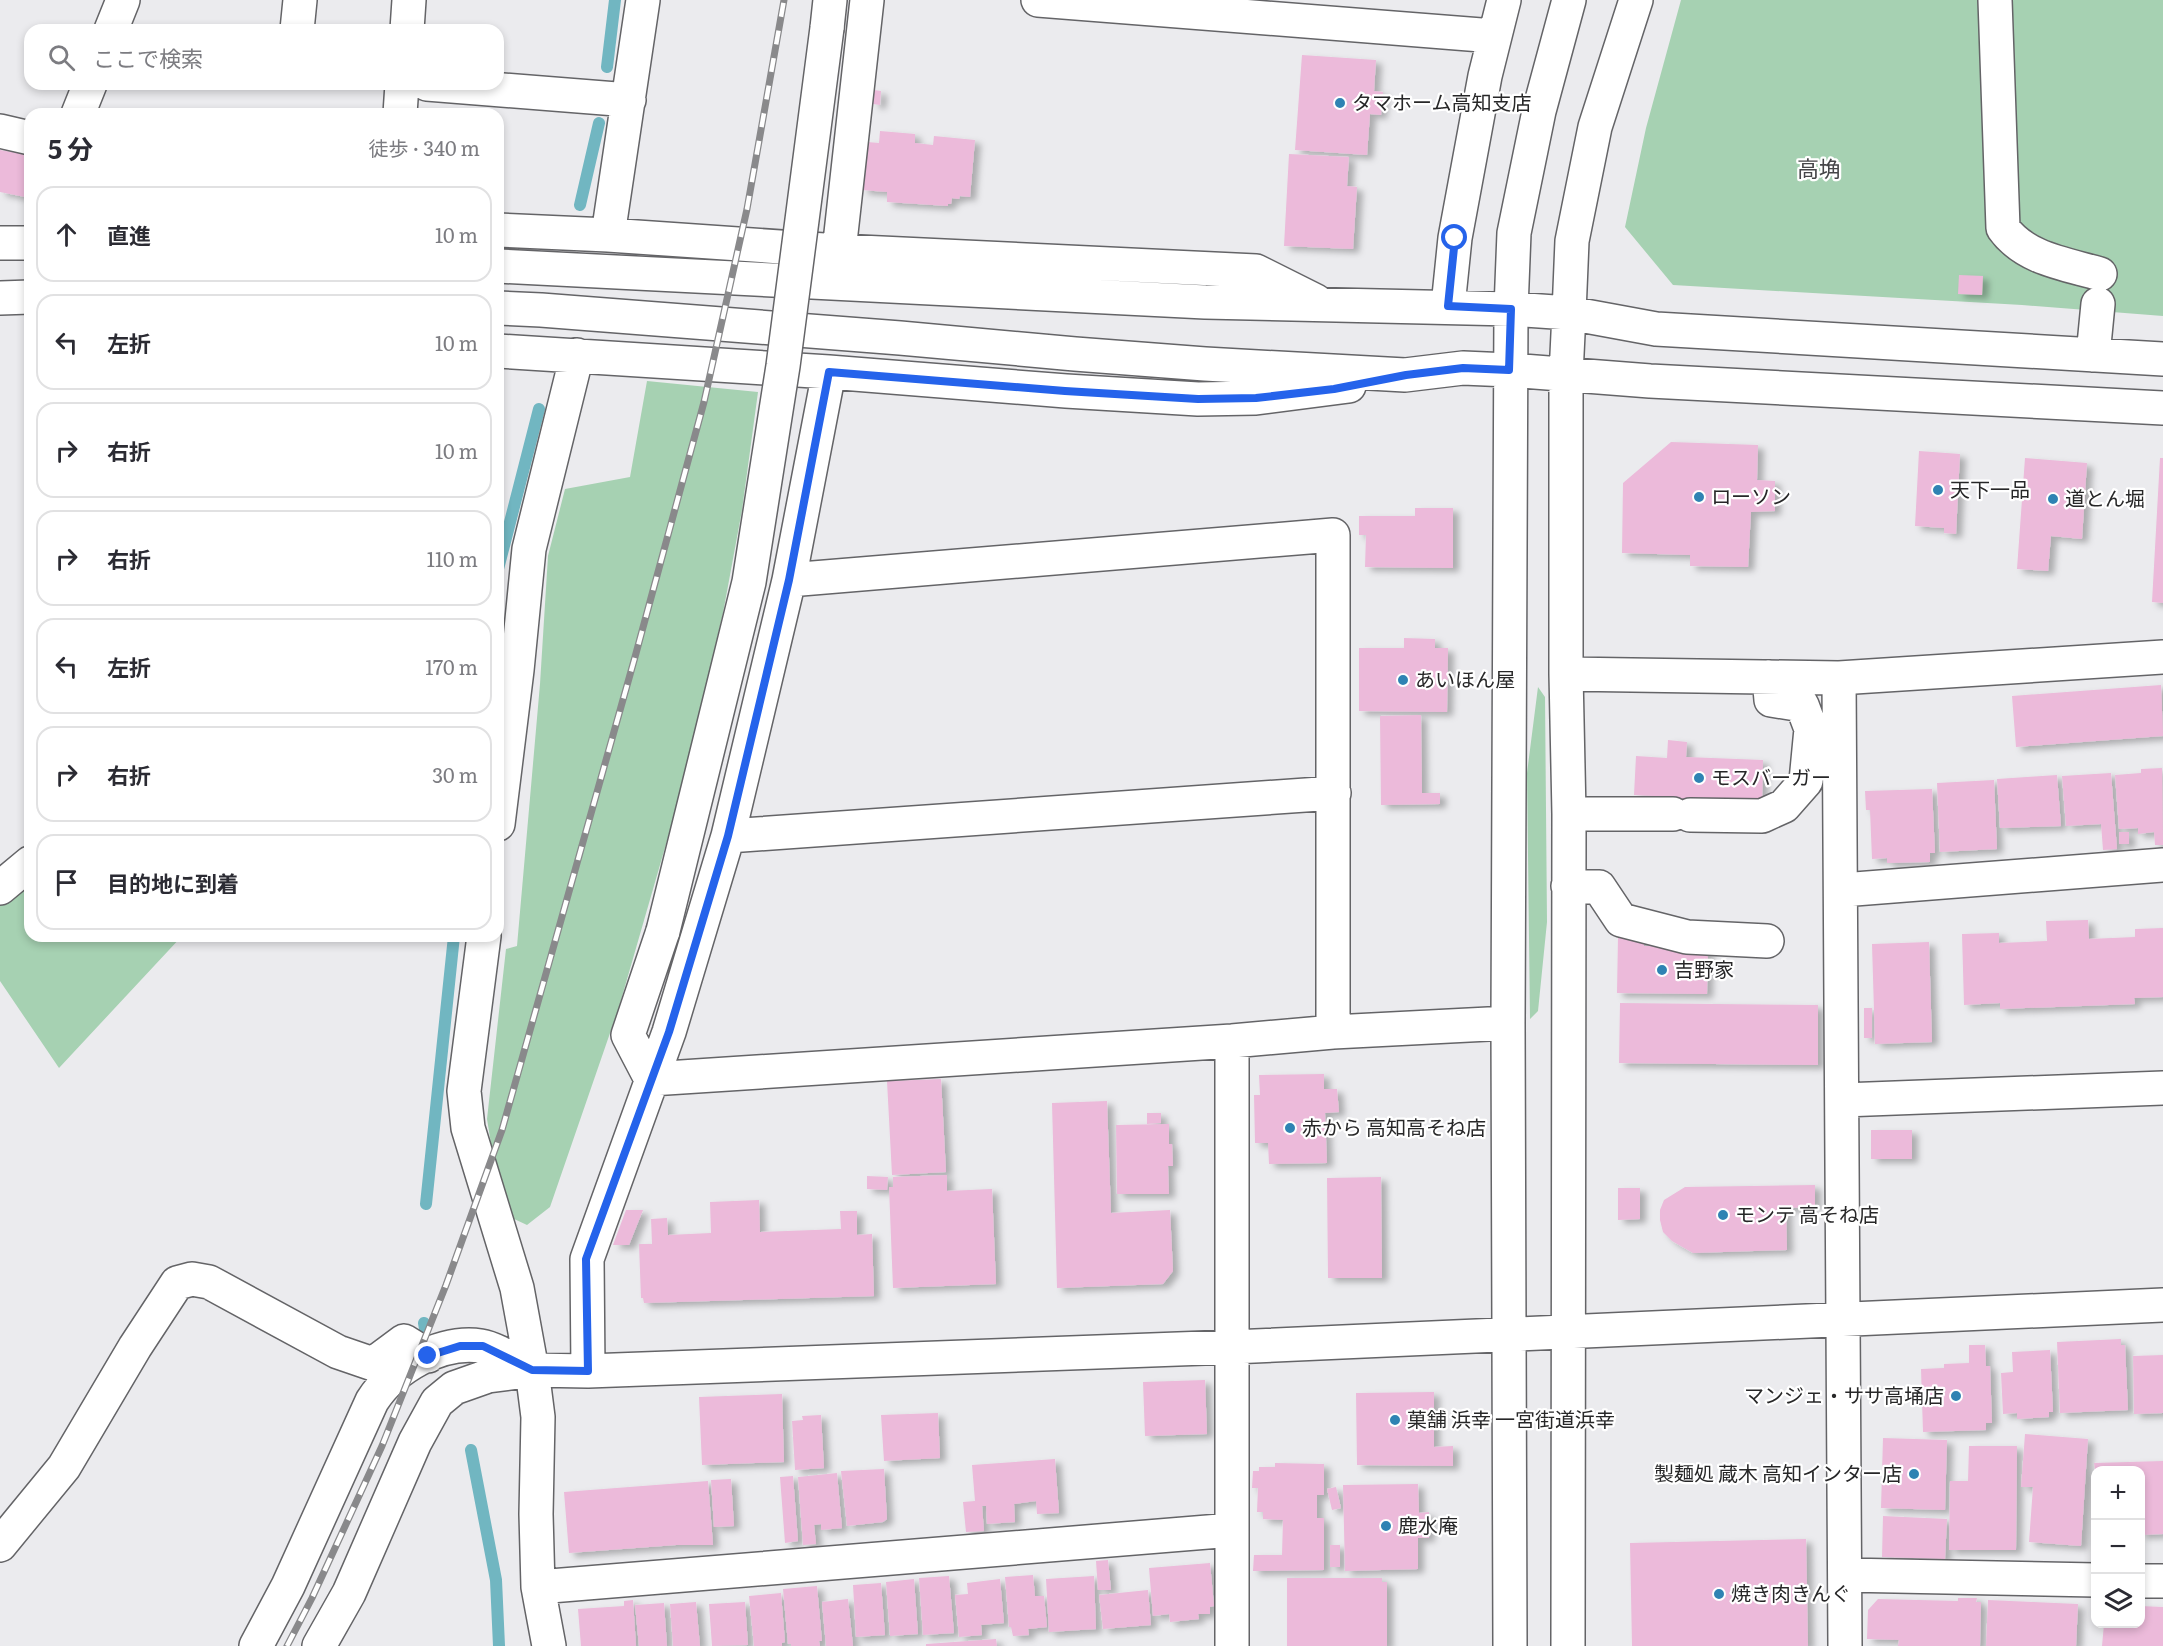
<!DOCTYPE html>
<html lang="ja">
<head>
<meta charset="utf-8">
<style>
  :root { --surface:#fff; --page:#f2f2f3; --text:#2b2b33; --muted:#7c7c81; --line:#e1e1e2 }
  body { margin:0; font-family:Literata,"Noto Sans JP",serif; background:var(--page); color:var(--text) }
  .controls { position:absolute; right:18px; bottom:18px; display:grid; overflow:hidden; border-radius:12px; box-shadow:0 3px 9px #0003 }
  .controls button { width:54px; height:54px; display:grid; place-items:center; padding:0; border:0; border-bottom:2px solid var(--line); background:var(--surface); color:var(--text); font:30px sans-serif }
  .stop { position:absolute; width:18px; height:18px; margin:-14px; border:4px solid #2563eb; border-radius:50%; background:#fff }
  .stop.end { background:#2563eb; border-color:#fff; box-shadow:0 2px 6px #0008 }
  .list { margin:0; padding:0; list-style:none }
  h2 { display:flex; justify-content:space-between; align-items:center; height:78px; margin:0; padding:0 24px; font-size:26px }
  h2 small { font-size:20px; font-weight:400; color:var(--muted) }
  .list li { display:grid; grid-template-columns:39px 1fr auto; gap:18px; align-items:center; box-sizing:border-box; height:96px; margin:0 12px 12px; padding:0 12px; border:2px solid var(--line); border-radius:18px }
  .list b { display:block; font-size:22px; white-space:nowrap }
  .list em { font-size:20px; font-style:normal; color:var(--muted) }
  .icon { flex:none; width:33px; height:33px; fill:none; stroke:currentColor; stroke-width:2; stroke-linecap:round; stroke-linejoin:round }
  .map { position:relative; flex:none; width:2163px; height:1646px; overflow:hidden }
  .search { position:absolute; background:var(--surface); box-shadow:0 3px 9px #0003; left:24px; top:24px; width:480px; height:66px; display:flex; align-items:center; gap:15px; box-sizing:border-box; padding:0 21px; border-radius:18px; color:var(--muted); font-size:22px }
  .panel { position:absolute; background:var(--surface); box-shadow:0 3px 9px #0003; left:24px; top:108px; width:480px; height:834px; border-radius:18px }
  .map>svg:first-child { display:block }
  .green { fill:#a6d1b2 }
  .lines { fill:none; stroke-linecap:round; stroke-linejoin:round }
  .stream { stroke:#71b6c1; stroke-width:12 }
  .building { fill:#ecbada; filter:url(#shadow) }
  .minor-casing { stroke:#646467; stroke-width:36 }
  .minor { stroke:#fff; stroke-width:33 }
  .rail-casing { stroke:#89898b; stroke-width:7 }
  .rail { stroke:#fff; stroke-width:4.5; stroke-dasharray:14; stroke-linecap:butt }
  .minor-bridge-casing { stroke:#646467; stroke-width:36; stroke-linecap:butt }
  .minor-bridge { stroke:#fff; stroke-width:33 }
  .route { stroke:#2563eb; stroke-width:8 }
  .poi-dot { fill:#2f83b3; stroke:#fff; stroke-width:2 }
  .labels { text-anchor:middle; stroke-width:4.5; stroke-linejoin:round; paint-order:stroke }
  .poi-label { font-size:20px; fill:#272728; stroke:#fff; text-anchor:start }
  .quarter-label { font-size:22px; fill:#464649; stroke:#fff }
</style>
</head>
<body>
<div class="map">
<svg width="2163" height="1646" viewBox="0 0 2163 1646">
  <defs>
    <filter id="shadow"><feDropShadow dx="6" dy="4" stdDeviation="3" flood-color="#0004"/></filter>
  </defs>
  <rect width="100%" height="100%" fill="#ebebee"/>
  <path class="green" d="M1681,0H2163V316L2022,305L1673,285L1625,227L1646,128Z
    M647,381L758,392L742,510L723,613L679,799L619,1007L550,1207L527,1225L512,1218L499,1193L487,1119L506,949L517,946L540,684L548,556L565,489L630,477Z
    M1538,687L1545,697L1547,922L1538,1011L1530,1019L1527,773Z
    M30,873V936H182L59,1068L0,981V898Z"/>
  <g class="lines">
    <path class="stream" d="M607,67L615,0
      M580,205L599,123
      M498,569L539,409
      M426,1204L454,936
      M424,1323L425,1329
      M471,1450L496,1580L499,1646"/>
  </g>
  <path class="building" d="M1302,55L1376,60L1374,91L1383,92L1381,115L1370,114L1367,155L1295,150Z
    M874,90L881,91L880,105L873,104Z
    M880,131L915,134V143L933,145L934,136L975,140L970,197L960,196L959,199L952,198L951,204H948V206L887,202V192L862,190L867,142L879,143Z
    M0,150L30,155V173L25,197L0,192Z
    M1289,154L1349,157L1347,186L1357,187L1353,249L1284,246Z
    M1959,275L1983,276L1982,295L1958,294Z
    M1671,442L1758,445L1757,480L1775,481V511L1751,512L1748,567L1690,566V555L1622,553L1623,483Z
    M1919,451L1960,454L1956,534L1944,533V528L1915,526Z
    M2025,458L2087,463L2082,539L2051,536L2048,571L2017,569Z
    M2160,458H2163V603L2152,602Z
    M1415,508H1453V568L1365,567L1366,535H1359V516H1415Z
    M1404,638L1435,639V648H1448L1447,712L1359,711V648H1404Z
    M2161,685L2163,736L2016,747L2012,696Z
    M1421,715L1422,793H1440V804L1381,805L1380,716Z
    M1668,740L1687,742L1686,757L1763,760L1762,804L1673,817L1674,797L1634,795L1636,756L1667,758Z
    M2162,768L2163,845H2155L2154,832L2138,834V828L2119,829L2115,775L2141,773V769Z
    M2111,773L2117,849L2103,850L2101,824L2066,826L2062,776Z
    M2057,775L2061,826L2000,828L1997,779Z
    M1994,780L1997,849L1940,852L1937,783Z
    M1932,789L1935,853H1930V862L1887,863V858L1872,859L1870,810H1866L1865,791Z
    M2119,832H2129V844H2119Z
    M2088,920L2089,939L2135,937V929L2163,928V997L2134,998L2135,1004L2000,1009V1003L1964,1005L1962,934L1999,933V943L2047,941L2046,921Z
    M1618,937H1644V946L1708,947L1707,994L1617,993Z
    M1929,942L1932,1042L1875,1044L1872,944Z
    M1620,1003L1818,1005V1065L1619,1063Z
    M1864,1008H1872V1038H1864Z
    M1324,1074V1089H1337L1339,1112L1325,1113L1327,1163L1269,1164L1268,1143H1255L1254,1095H1260L1259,1075Z
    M941,1079L946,1172L892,1175L887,1081Z
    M1107,1101L1111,1213L1170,1210L1173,1271L1163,1284L1057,1288L1052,1103Z
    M1147,1113H1161V1123L1147,1124Z
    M1169,1124V1144H1172L1173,1166H1168L1169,1194H1117L1116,1125Z
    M1871,1130H1912V1159H1871Z
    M947,1175V1191L992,1189L996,1284L893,1288L889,1187H893V1177Z
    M867,1176L888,1177L887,1190L867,1189Z
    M1381,1177L1382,1278H1328L1327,1178Z
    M1815,1185V1207L1786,1208L1787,1250L1693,1253L1672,1241L1663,1232L1660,1220V1210L1664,1200L1685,1187Z
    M1618,1188H1640V1219L1618,1220Z
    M759,1200L760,1232L841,1229L840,1211H857V1235L872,1234L874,1296L644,1303L643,1298H641L639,1244H652L651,1219L667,1218L668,1235L711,1233L710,1202Z
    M626,1210H643L629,1245H613Z
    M2121,1339V1345H2125L2128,1410L2060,1413L2057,1342Z
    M1969,1345H1985L1986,1366H1990L1992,1423H1986V1430L1923,1432L1921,1369L1944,1368V1364L1969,1363Z
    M2050,1350L2053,1412H2049V1417L2017,1419V1413L2003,1414L2001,1373L2013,1372L2012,1352Z
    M2163,1355V1413L2134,1414L2133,1356Z
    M1205,1380L1207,1434L1145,1436L1143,1382Z
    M1434,1392V1447L1453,1446V1466L1357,1465L1356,1393Z
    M782,1394L784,1462L702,1465L699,1397Z
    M938,1413L940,1458L884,1461L881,1415Z
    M821,1415L824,1468L795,1470L792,1421L803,1420L802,1416Z
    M2025,1434L2088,1439L2081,1546L2029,1542L2033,1487H2021Z
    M1883,1438L1947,1440L1945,1510L1881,1508Z
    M1969,1446H2017L2016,1550H1949L1950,1481H1968Z
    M1055,1459L1059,1513L1037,1514L1036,1501L1014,1504L1015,1522L987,1524L986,1506H982L984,1531L966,1532L963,1502L975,1501L972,1465Z
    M2163,1461V1534L2140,1535V1470H2095L2094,1463Z
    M1275,1463L1324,1464V1495H1317V1518H1324V1570L1253,1571L1254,1555H1282L1283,1520L1263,1519V1512H1257L1258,1488H1252L1253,1471H1259V1467H1275Z
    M884,1469L887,1519L883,1522L847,1526L841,1471Z
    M837,1473L842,1528L821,1530V1524L814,1525L816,1544L803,1545L798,1477Z
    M793,1476L798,1541L785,1543L780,1477Z
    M731,1479L734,1526L714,1527L711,1480Z
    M708,1481L713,1545H676L569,1553L564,1492Z
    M1418,1484L1419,1513L1429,1512V1538H1418V1569L1345,1571L1343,1485Z
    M1336,1487L1341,1508L1332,1510L1327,1489Z
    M1883,1516L1947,1519L1945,1559L1882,1557Z
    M1806,1539L1808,1646H1632L1630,1543Z
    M1330,1545H1340V1567H1330Z
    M1108,1560L1111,1590H1098L1096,1561Z
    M1210,1563L1214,1606L1210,1607V1614H1198L1199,1619L1170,1622L1169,1614L1153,1616L1149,1568Z
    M1033,1575L1035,1596H1044L1047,1627L1028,1629L1029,1635L1013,1636L1011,1627H1009L1005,1577Z
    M949,1576L954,1633L923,1635L919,1578Z
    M1094,1576L1096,1629L1049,1632L1046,1579Z
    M1287,1578H1382V1582H1387V1646H1287Z
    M914,1579L918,1634L890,1636L886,1582Z
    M1000,1579L1004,1623L981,1625L982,1635L959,1637L955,1595L968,1594L967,1583Z
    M881,1583L885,1635L856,1637L853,1585Z
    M817,1586L822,1641H819L820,1646H791V1644H788L783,1589Z
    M1148,1590L1151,1625L1103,1629L1099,1595Z
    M781,1593L785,1642L782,1643V1646H754L749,1596Z
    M1958,1598H1977L1976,1602H1981L1980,1646H1898L1899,1640L1867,1639L1868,1610L1878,1599L1958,1601Z
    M848,1599L853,1646H826L822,1602Z
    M633,1600L636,1646H581L578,1609L624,1606V1601Z
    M1988,1600L2078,1604L2076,1646H1986Z
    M696,1602L700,1646H673L670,1604Z
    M745,1602L748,1645L712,1646L709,1604Z
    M664,1603L667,1646H639L635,1605Z
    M2140,1606L2163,1607V1646H2102L2104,1624H2140Z
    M996,1639L997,1646H926V1644Z"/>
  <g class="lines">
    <defs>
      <path id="minor" d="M1038,0L1494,36
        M1995,0L2003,228C2025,259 2066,264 2100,274
        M827,28L830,0
        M111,30L123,0
        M297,30L300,0
        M407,30L409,0
        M427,84L629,100
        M78,114L90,84
        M400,114L402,84
        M0,131L30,138
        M498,230L608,235L839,251L1256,271L1316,301
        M608,235L643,0
        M0,243H30
        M839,251L867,0
        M498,266L1205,302L1511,309L1569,313L1656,329L2163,359
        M0,298L30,297
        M1448,306L1455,238L1485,76L1504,0
        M498,308L541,310L900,338L1075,354L1205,364L1405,375L1463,368L1509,370L1650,381L2163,408
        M498,351L829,372L1066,391L1198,399L1256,398L1349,386
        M2093,355L2098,304
        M1566,674L1839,678
        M1569,814H1673
        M1690,815L1762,816L1784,806L1806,781L1811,729L1802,705L1771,700L1769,677
        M498,824L517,670L529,549L577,355
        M728,836L1334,793
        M1568,886L1599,887L1621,920L1687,937L1767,941
        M0,888L30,863
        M1842,890L2163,865
        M663,931L628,1035L651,1079L1232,1041L1333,1032V535L789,580
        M484,936L464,1091L468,1128L517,1288L532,1370L538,1417L536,1514L538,1587L549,1646
        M1333,1032L1508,1023
        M1232,1041V1646
        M1843,1100L2163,1088
        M588,1371L587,1259L669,1032L728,836L789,580L829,372
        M0,1545L64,1467L135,1347L177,1283L192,1279L209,1282L338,1352L373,1364L404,1341L428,1356
        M1845,1575L2096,1580
        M2140,1581H2163
        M538,1587L1232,1530
        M256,1646L288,1586L372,1401C393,1368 440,1340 481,1346C495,1348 518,1363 532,1370
        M319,1646L349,1593L415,1442L437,1402L454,1388L488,1376L532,1370L588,1371L1232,1347L2163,1305
        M1510,1646L1508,1023L1511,309L1514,233L1539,111L1569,0
        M1568,1646L1569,814L1566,674V375L1569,313L1572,241L1595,127L1636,0
        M1845,1646L1839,678L2163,657"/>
    </defs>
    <use href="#minor" class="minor-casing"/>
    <use href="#minor" class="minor"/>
    <defs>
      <path id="rail" d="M287,1646L312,1598L382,1446L446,1285L502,1130L635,657L704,402L747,209L784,0"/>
    </defs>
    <use href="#rail" class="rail-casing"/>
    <use href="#rail" class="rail"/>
    <defs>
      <path id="minor-bridge" d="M663,931L749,582L783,366L827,28"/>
    </defs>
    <use href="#minor-bridge" class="minor-bridge-casing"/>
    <use href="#minor-bridge" class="minor-bridge"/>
  </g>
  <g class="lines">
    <path class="route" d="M428,1356L460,1346H483L532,1370L588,1371L586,1259L669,1032L728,836L789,580L829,372L1065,391L1198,399L1256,398L1334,389L1406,375L1463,368L1509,370L1511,309L1448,306L1455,238"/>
  </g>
  <g class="poi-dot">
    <circle cx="1340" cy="103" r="6"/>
    <circle cx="1938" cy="490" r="6"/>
    <circle cx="1699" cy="497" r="6"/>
    <circle cx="2053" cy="499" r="6"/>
    <circle cx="1403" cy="680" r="6"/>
    <circle cx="1699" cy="778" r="6"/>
    <circle cx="1662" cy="970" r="6"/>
    <circle cx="1290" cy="1128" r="6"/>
    <circle cx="1723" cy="1215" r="6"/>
    <circle cx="1956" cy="1396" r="6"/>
    <circle cx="1395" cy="1420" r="6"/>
    <circle cx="1914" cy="1474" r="6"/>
    <circle cx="1386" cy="1526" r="6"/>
    <circle cx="1719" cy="1594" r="6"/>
  </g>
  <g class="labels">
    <g class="poi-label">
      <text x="1352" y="110">タマホーム高知支店</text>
      <text x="1950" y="497">天下一品</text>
      <text x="1711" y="504">ローソン</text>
      <text x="2065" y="506">道とん堀</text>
      <text x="1415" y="687">あいほん屋</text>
      <text x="1711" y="785">モスバーガー</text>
      <text x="1674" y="977">吉野家</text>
      <text x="1302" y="1135">赤から 高知高そね店</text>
      <text x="1735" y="1222">モンテ 高そね店</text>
      <text x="1944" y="1403" text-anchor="end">マンジェ・ササ高埇店</text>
      <text x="1407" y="1427">菓舗 浜幸 一宮街道浜幸</text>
      <text x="1902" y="1481" text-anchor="end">製麺処 蔵木 高知インター店</text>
      <text x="1398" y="1533">鹿水庵</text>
      <text x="1731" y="1601">焼き肉きんぐ</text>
    </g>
    <g class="quarter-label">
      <text x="1819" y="177">高埆</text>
    </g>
  </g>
</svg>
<div class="controls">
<button>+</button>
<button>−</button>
<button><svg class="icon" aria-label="layers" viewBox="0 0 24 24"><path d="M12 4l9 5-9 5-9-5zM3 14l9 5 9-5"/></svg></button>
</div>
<div class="stop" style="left:1455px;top:238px"></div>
<div class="stop end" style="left:428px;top:1356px"></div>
<div class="search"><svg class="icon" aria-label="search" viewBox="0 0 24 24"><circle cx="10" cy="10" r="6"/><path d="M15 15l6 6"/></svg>ここで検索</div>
<section class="panel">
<h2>5 分<small>徒歩 · 340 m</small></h2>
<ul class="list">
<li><svg class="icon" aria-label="ahead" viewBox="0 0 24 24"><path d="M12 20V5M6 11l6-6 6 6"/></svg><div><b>直進</b></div><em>10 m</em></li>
<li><svg class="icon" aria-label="left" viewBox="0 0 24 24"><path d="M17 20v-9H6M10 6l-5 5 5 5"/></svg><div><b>左折</b></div><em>10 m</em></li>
<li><svg class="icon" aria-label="right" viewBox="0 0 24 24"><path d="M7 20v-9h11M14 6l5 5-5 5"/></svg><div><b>右折</b></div><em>10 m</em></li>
<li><svg class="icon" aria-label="right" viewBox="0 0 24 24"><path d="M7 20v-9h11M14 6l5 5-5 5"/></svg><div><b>右折</b></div><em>110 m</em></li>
<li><svg class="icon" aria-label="left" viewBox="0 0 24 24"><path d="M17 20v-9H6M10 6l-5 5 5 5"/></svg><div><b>左折</b></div><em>170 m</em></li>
<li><svg class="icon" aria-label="right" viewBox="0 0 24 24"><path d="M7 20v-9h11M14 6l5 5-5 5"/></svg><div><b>右折</b></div><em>30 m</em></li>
<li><svg class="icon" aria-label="arrive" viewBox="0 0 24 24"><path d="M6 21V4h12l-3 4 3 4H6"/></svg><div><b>目的地に到着</b></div></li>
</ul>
</section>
</div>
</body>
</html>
